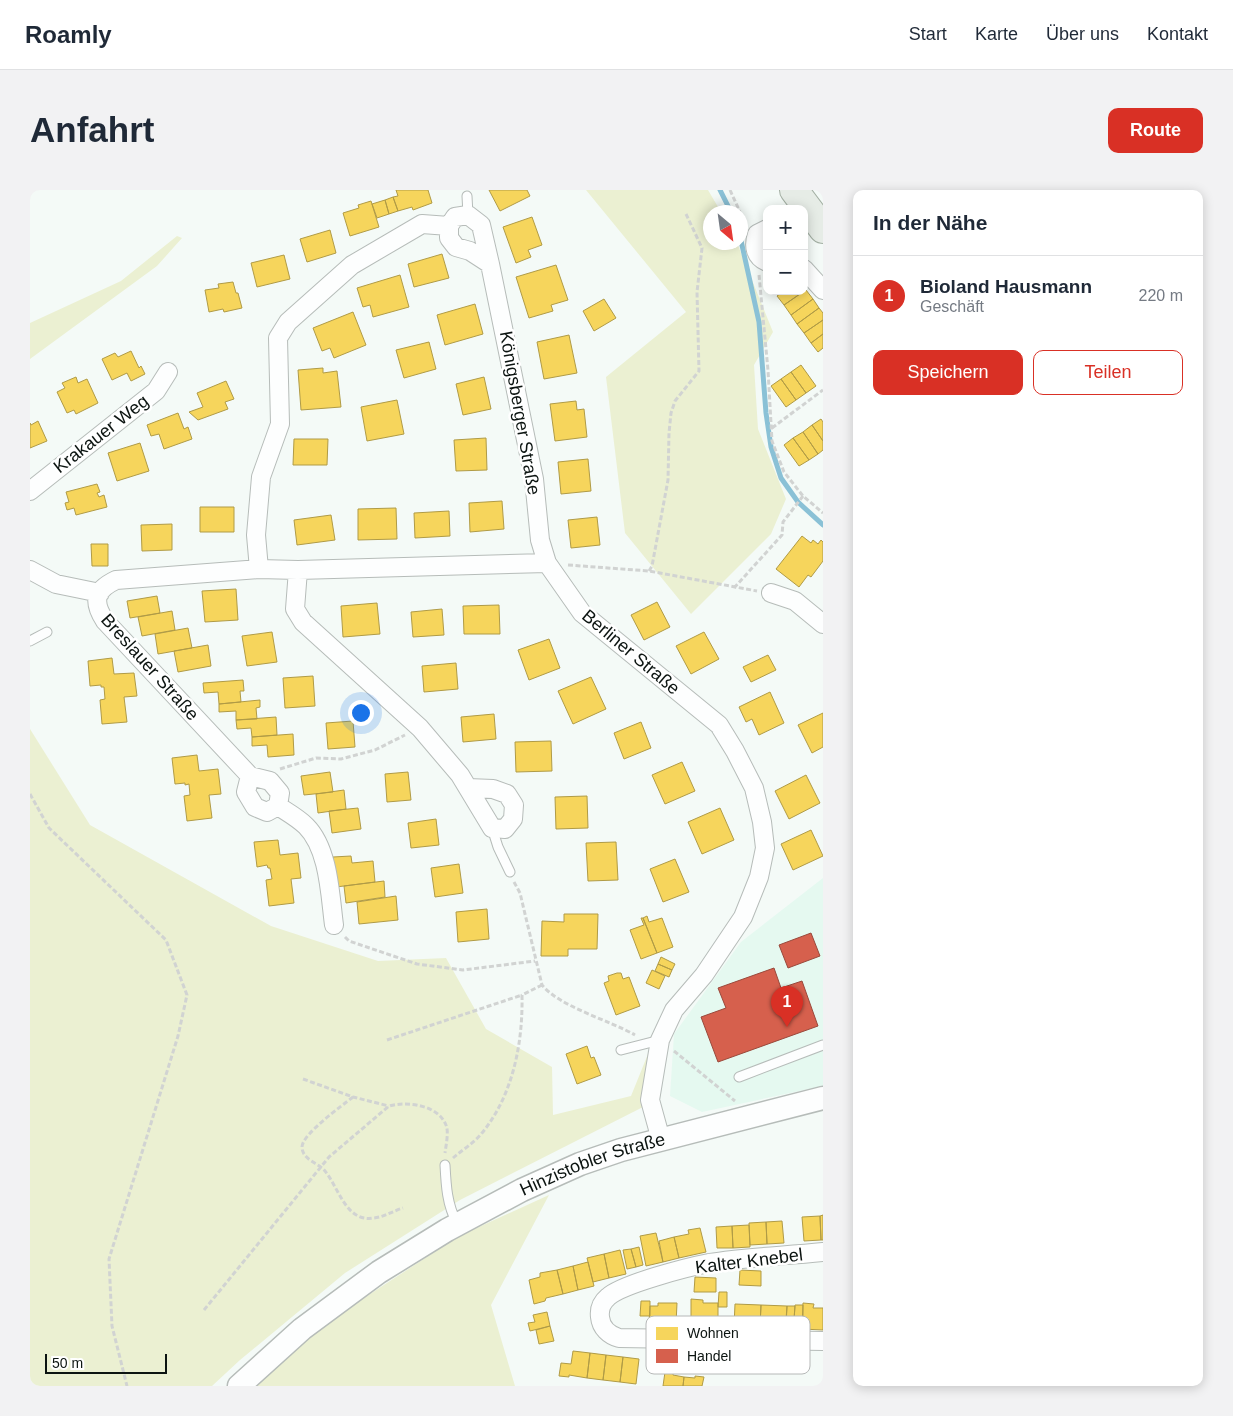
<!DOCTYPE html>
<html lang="de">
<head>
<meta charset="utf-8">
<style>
  :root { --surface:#fff; --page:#f2f2f3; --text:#1f2937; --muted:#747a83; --line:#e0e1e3; --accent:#d93025 }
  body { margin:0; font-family:Arial,sans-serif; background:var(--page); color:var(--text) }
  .controls { position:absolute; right:15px; top:15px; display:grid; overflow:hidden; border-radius:10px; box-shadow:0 2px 12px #0003 }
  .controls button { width:45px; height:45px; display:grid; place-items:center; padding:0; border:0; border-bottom:1px solid var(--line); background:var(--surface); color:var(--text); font:25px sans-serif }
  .compass { position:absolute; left:673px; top:15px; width:45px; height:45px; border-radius:50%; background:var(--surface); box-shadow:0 2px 12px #0003; rotate:151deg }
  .scale { position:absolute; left:15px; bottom:12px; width:122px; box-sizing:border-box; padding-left:5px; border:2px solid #0c1411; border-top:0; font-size:14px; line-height:18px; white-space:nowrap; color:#0c1411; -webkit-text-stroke:4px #fff; paint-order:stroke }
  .you { position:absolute; left:330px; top:522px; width:18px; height:18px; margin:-12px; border:4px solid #fff; border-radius:50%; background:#1a73e8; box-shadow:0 0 0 8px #1a73e833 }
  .badge { display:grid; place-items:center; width:32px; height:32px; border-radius:50%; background:var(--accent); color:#fff; font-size:16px; font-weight:700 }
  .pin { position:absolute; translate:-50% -41px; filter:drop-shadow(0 1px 2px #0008) }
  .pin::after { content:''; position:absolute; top:26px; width:18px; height:15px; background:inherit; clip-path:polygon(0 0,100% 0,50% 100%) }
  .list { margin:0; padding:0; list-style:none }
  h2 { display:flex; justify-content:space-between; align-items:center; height:65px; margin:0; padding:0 20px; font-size:21px }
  h2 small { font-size:16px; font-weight:400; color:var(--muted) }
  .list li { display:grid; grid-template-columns:32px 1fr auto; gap:15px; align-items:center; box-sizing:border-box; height:80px; padding:0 20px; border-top:1px solid var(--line) }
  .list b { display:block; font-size:19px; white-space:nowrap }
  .list p { margin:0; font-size:16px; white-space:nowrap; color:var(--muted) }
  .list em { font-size:16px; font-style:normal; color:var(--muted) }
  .actions { display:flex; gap:10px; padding:15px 20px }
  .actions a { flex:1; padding:11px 0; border:1px solid var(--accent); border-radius:10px; text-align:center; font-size:18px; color:var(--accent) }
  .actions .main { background:var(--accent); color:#fff }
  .map { position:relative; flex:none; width:793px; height:1196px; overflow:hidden; border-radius:10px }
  header { display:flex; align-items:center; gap:30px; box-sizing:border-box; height:70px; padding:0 25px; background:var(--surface); border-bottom:1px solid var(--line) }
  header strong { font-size:24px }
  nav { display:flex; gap:28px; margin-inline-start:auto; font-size:18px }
  .intro { display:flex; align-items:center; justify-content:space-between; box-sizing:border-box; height:120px; padding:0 30px }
  h1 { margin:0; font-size:35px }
  .button { padding:12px 22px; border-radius:10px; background:var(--accent); color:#fff; font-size:18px; font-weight:700 }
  main { display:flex; gap:30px; padding:0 30px }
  aside { flex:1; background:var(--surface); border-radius:10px; box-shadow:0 2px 12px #0003 }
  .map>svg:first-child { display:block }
  .built { fill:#e5f9f0 }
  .green { fill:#ebf0d2 }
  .homes { fill:#f6d55c; stroke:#b09b46 }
  .shops { fill:#d6604d; stroke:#99493b }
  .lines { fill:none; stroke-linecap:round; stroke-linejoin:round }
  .stream { stroke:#8ac1d6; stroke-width:5 }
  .service-casing { stroke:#b6bcb9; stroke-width:11 }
  .minor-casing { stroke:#b6bcb9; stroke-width:20 }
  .tertiary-casing { stroke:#b6bcb9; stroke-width:25 }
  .primary-casing { stroke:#a3afa3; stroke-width:30 }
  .path { stroke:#d1d3d2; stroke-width:3; stroke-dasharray:5 2.5; stroke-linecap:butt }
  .service { stroke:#fdfefe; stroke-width:9 }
  .minor { stroke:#fdfefe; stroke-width:18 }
  .tertiary { stroke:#fdfefe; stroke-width:22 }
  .primary { stroke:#e6ece6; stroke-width:28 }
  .labels { text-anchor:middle; stroke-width:5; stroke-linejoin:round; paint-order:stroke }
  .street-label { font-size:18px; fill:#0c1411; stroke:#fff }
  .key { fill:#fff; stroke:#b6b8b8; stroke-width:1 }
  .key-label { font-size:14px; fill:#0c1411 }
</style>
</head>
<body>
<header>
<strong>Roamly</strong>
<nav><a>Start</a><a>Karte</a><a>Über uns</a><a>Kontakt</a></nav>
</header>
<div class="intro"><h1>Anfahrt</h1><a class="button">Route</a></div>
<main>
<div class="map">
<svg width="793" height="1196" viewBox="0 0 793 1196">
  <rect width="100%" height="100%" fill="#f4faf7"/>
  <path class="built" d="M793,688V896L672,922L640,906L644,844L711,752Z"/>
  <path class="green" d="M556,0H678L691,22H680V52L707,53L743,142L724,175L728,239L756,309L741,344L661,424L595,343L576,187L656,122Z
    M147,46L152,48L127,76L0,169V133L91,91Z
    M0,539L60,635L241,736L348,771L416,768L456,839L522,877L523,925L601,906L618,864L615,916L430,1010L315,1083L210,1170L182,1196H0Z
    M519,1005L461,1115L485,1196H222L294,1134L429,1046Z"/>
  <path class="homes" d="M366,0H398L402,13L383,20L382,17L368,21L363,7L368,6Z
    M459,0H497L500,6L470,21Z
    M363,7L368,21L359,24L355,10Z
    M355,10L359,24L347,28L342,14Z
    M341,11L349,37L320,46L313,23L329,18L328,15Z
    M502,27L512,55L498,60L501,67L486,73L473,37Z
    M300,40L306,63L277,72L270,49Z
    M412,64L419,88L384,97L378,74Z
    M254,65L260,89L227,97L221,73Z
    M526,75L538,110L521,115L523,121L499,128L486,87Z
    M370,85L379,117L343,127L340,115L333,117L327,98Z
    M203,92L206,103H208L212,118L194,122L193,119L179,122L175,100L189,98L188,94Z
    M776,100L783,109L761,125L754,115Z
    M754,101H774L754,115L747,106Z
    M574,109L586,128L564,141L553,121Z
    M783,109L789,118L767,134L761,125Z
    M445,114L453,144L415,155L407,125Z
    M789,118L793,123V130L774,143L767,134Z
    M323,122L336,155L304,168L300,158L292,161L283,138Z
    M793,130V144L781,153L774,143Z
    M793,144V158L788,162L781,153Z
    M539,145L547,183L514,189L507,152Z
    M399,152L406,179L374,188L366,160Z
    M101,161L109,178L111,176L115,184L101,191L97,183L82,190L72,169L85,163L88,167Z
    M771,175L786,196L776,203L761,182Z
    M293,178V183L307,181L311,217L271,220L268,180Z
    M761,182L776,203L766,210L751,189Z
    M46,187L48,193L57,189L68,213L46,224L44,220L37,223L27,202L35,198L32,193Z
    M454,187L461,219L433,225L426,194Z
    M751,189L766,210L756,217L741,196Z
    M196,191L204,209L195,212L198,219L168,230L159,222L173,217L167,203Z
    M367,210L374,244L337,251L331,217Z
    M546,211L547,220L554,219L557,247L525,251L520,214Z
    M148,223L154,239L158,237L162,249L134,259L129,244L121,246L117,235Z
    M791,229L793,232V251L782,235Z
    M8,231L17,251L0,258V233L1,235Z
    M782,235L793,251V260L788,264L773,242Z
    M773,242L788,264L779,270L763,248Z
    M456,248L457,280L426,281L424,250Z
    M763,248L779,270L769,276L754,255Z
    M264,249H298L297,275H263Z
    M110,253L119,281L87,291L78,263Z
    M558,269L561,301L531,304L528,272Z
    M67,294L70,302L67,303L69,307L74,305L77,317L46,325L44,318L37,320L35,313L39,312L36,302Z
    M472,311L474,339L440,342L439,313Z
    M170,317H204V342H170Z
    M366,318L367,349L328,350V319Z
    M419,321L420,346L385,348L384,323Z
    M301,325L305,350L267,355L264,330Z
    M567,327L570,355L541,358L538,330Z
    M142,334V360L112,361L111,335Z
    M772,346L781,353L783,350L788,354L791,350L793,352V371L781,387L778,385L769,397L746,379Z
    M61,354H78V376H62Z
    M206,399L208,430L175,432L172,401Z
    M127,406L130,423L100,428L97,411Z
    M627,412L640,437L614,450L601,425Z
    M347,413L350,444L313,447L311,416Z
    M469,415L470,444H434L433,416Z
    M412,419L414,445L383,447L381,422Z
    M142,421L145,440L112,446L108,427Z
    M158,438L162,458L128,464L125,444Z
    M242,442L247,472L217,476L212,446Z
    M674,442L689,469L661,484L646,456Z
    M519,449L530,478L499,490L488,460Z
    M178,455L181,476L148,482L144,461Z
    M738,465L746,480L721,492L713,477Z
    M82,468L84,484L104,483L107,506L94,507L97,532L72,534L70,510L75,509L74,497H71V495L60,496L58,471Z
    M426,473L428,499L394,502L392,476Z
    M283,486L285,516L255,518L253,488Z
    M561,487L576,519L543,534L528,501Z
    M213,490L214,501H210L211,512L189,514L188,502L174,503L173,493Z
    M740,502L754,533L729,545L722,529L716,532L709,517Z
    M230,510V517L226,518L227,529L206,530V521L189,522V514Z
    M793,523V557L782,563L768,535Z
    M464,524L466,549L433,552L431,527Z
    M246,527L247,545L222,547L221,538L207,539L206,530Z
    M323,531L325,557L298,559L296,533Z
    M611,532L621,558L594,569L584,543Z
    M263,544L264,565L238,567L237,555L222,556V547Z
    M521,551L522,581L486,582L485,552Z
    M167,565L169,581L188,579L191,604L179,605L182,628L157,631L154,606L160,605L159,594L155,595V593L145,594L142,568Z
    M652,572L665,601L635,614L622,585Z
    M300,582L303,602L274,605L271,586Z
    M378,582L381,610L357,612L355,584Z
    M776,585L790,613L759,629L745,601Z
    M314,600L316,619L288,623L286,604Z
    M557,606L558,638L526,639L525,607Z
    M328,618L331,639L302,643L299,621Z
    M690,618L704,650L672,664L658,632Z
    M406,629L409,655L381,658L378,633Z
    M781,640L793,666L763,680L751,654Z
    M248,650L250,665L268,663L271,688L261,689L264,713L239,716L236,690L242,689L240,678H238L237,675L227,677L224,652Z
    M586,652L588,690L558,691L556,653Z
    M321,666L322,673L343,671L345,692L306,697L303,667Z
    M645,669L659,702L633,712L620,679Z
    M429,674L433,703L405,707L401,678Z
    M354,691L355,707L316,713L314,696Z
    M366,706L368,730L329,734L327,712Z
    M457,719L459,749L428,752L426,722Z
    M534,724H568L567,759H538V766H511L512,731L534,732Z
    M617,726L619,732L632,728L643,757L627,763L613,728Z
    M611,728H613L627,763L611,769L600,740L614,735Z
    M631,767L645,774L642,780L628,774Z
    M628,774L642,780L639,787L625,781Z
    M622,780L635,786L629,799L616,793Z
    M587,783H591L593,789L599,787L610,816L586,825L574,793L579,791L578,786Z
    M557,856L561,868L564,867L571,885L547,894L536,864Z
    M793,1025V1050H791L790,1026Z
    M790,1026L791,1050L774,1051L772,1027Z
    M752,1031L754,1053L737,1054L736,1032Z
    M736,1032L737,1054L720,1055L719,1033Z
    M719,1035L720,1057L703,1058L702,1036Z
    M702,1036L703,1058H687L686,1037Z
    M670,1038L676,1062L649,1068L644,1047L659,1044L658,1040Z
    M626,1043L633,1072L616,1076L610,1046Z
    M644,1047L649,1068L633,1072L629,1051Z
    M609,1057L613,1075L606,1077L601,1059Z
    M601,1059L606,1077L597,1079L593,1060Z
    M590,1060L596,1084L579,1088L574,1064Z
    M574,1064L579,1088L563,1092L557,1068Z
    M558,1072L564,1096L548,1100L543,1076Z
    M543,1076L548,1100L533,1104L527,1080Z
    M527,1080L533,1104L516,1108L515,1111L504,1114L499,1090L510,1087V1083Z
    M710,1080L731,1081V1096L709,1095Z
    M665,1087L686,1088V1102H664Z
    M689,1102H697V1117H688Z
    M661,1109L673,1110V1113H688V1136L661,1135Z
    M611,1111H620V1126H610Z
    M628,1113H647L646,1134L619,1133L620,1116H628Z
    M773,1113L784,1114L783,1118H793V1140L772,1139Z
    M705,1114L731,1115L730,1136H704Z
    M731,1115L757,1116L756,1137L730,1136Z
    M765,1115H773V1131L764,1130Z
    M757,1116H765L764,1130H756Z
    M517,1122L520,1136L500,1141L498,1133L505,1132L503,1125Z
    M520,1136L524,1151L509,1154L506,1140Z
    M543,1161L560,1163L557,1188L539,1185V1187L529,1186L531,1173L541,1174Z
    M560,1163L576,1165L573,1190L557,1188Z
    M576,1165L593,1167L590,1192L573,1190Z
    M593,1167L609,1169L606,1194L590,1192Z
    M635,1182L643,1183V1185L654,1187L653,1196H633Z
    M665,1186L674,1187L672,1196H653L654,1187L665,1188Z"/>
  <path class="shops" d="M781,743L790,766L758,778L749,755Z
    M744,778L751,798L772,791L788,836L688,872L671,827L696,818L688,798Z"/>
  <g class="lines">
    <path class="stream" d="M690,0L701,22
      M710,46L729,132L736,223L741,257L751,288L768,312L793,335"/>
    <defs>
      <path id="service" d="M437,6L438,25
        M0,451L17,442
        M462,638L468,657L480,682
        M591,860L630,850
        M709,887L793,855
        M415,975C416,995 417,1015 427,1033"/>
      <path id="minor" d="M737,39L727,44C723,56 725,67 737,72
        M460,74L440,61L426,57L419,48V36L425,27L438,25L451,35L460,74L504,289L510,350L517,373
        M774,79L793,100
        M0,301L126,201L138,182
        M229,379L226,345L231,287L250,234L248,148L258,132L322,75L392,34L419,36
        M0,380L26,394L70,403
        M268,380L229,379L86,390C65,400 62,411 75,431L220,586L216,602L225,617L237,622L248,616C257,622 268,628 276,636C299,659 300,705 304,735
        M741,403L765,411L793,434
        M220,586L240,591L250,603L248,616
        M438,598L463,599L477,604L484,615L483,629L475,639L462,638L430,585L390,538L273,432L265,419L268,380L517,373L552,423L689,535L705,561L724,598L732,632L735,658L729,687L713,727L674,785L644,820L630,850L620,910L631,950
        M793,1062C755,1066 716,1067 679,1073C658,1077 592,1094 578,1107C572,1112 569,1119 570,1127C571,1138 579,1145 589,1148L793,1151"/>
      <g id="tertiary">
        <path id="s1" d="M209,1196L272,1139L349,1082L417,1040L492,1000L550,974L591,960L793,908"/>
      </g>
      <path id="primary" d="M764,0L793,39"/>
    </defs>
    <use href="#service" class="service-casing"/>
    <use href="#minor" class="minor-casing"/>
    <use href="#tertiary" class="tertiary-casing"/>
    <use href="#primary" class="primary-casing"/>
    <path class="path" d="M700,0L710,22
      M710,24L715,35
      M729,85L738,180L742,251L754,282L773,306L793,323
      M742,238L793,200
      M538,375L619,381L727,401
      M619,381L622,376L638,290L639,243L641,223L645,211L669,181L667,102L672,58L656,24
      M704,398L752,345L753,332L773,306
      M250,579L286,568L311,569L345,560L375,545
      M0,604L19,638L136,750L157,805L148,846L79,1069L82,1136L97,1196
      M484,692L490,703L512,795C530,817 579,830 605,845
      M315,747L319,751L387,774L433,780L505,771
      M357,850L492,805
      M644,861L705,911
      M273,889L323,907L359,916
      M323,907C313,915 272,944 272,957C272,970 289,973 295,981C309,998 316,1033 344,1028C354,1027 363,1021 373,1018
      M423,968C432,960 444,953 452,943C483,905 493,853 492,805L512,795
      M174,1120L299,967L359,916C378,911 408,915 416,935C419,942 416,955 415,963"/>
    <use href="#service" class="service"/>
    <use href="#minor" class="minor"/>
    <use href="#tertiary" class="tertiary"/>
    <use href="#primary" class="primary"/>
  </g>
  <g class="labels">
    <g class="street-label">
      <text transform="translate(490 223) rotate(80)" y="6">Königsberger Straße</text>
      <text transform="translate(71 244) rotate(-38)" y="6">Krakauer Weg</text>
      <text transform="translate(601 462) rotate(40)" y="6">Berliner Straße</text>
      <text transform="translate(120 477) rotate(48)" y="6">Breslauer Straße</text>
      <text dy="6" stroke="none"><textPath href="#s1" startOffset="421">Hinzistobler Straße</textPath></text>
      <text transform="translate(719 1071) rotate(-7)" y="6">Kalter Knebel</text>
    </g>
  </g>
  <rect x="616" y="1126" width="164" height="58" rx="8" class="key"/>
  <rect x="626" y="1137" width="22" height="13" fill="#f6d55c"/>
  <rect x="626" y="1159" width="22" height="14" fill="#d6604d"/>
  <g class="key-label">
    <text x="657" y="1148">Wohnen</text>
    <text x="657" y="1171">Handel</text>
  </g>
</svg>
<div class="controls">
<button>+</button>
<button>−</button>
</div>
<svg class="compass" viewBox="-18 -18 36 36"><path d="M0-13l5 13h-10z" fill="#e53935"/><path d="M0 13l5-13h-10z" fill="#747a83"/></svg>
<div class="scale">50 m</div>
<div class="you"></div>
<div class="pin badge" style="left:757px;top:837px">1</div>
</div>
<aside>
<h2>In der Nähe<small></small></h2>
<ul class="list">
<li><span class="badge">1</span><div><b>Bioland Hausmann</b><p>Geschäft</p></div><em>220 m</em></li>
</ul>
<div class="actions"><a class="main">Speichern</a><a>Teilen</a></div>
</aside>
</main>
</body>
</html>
